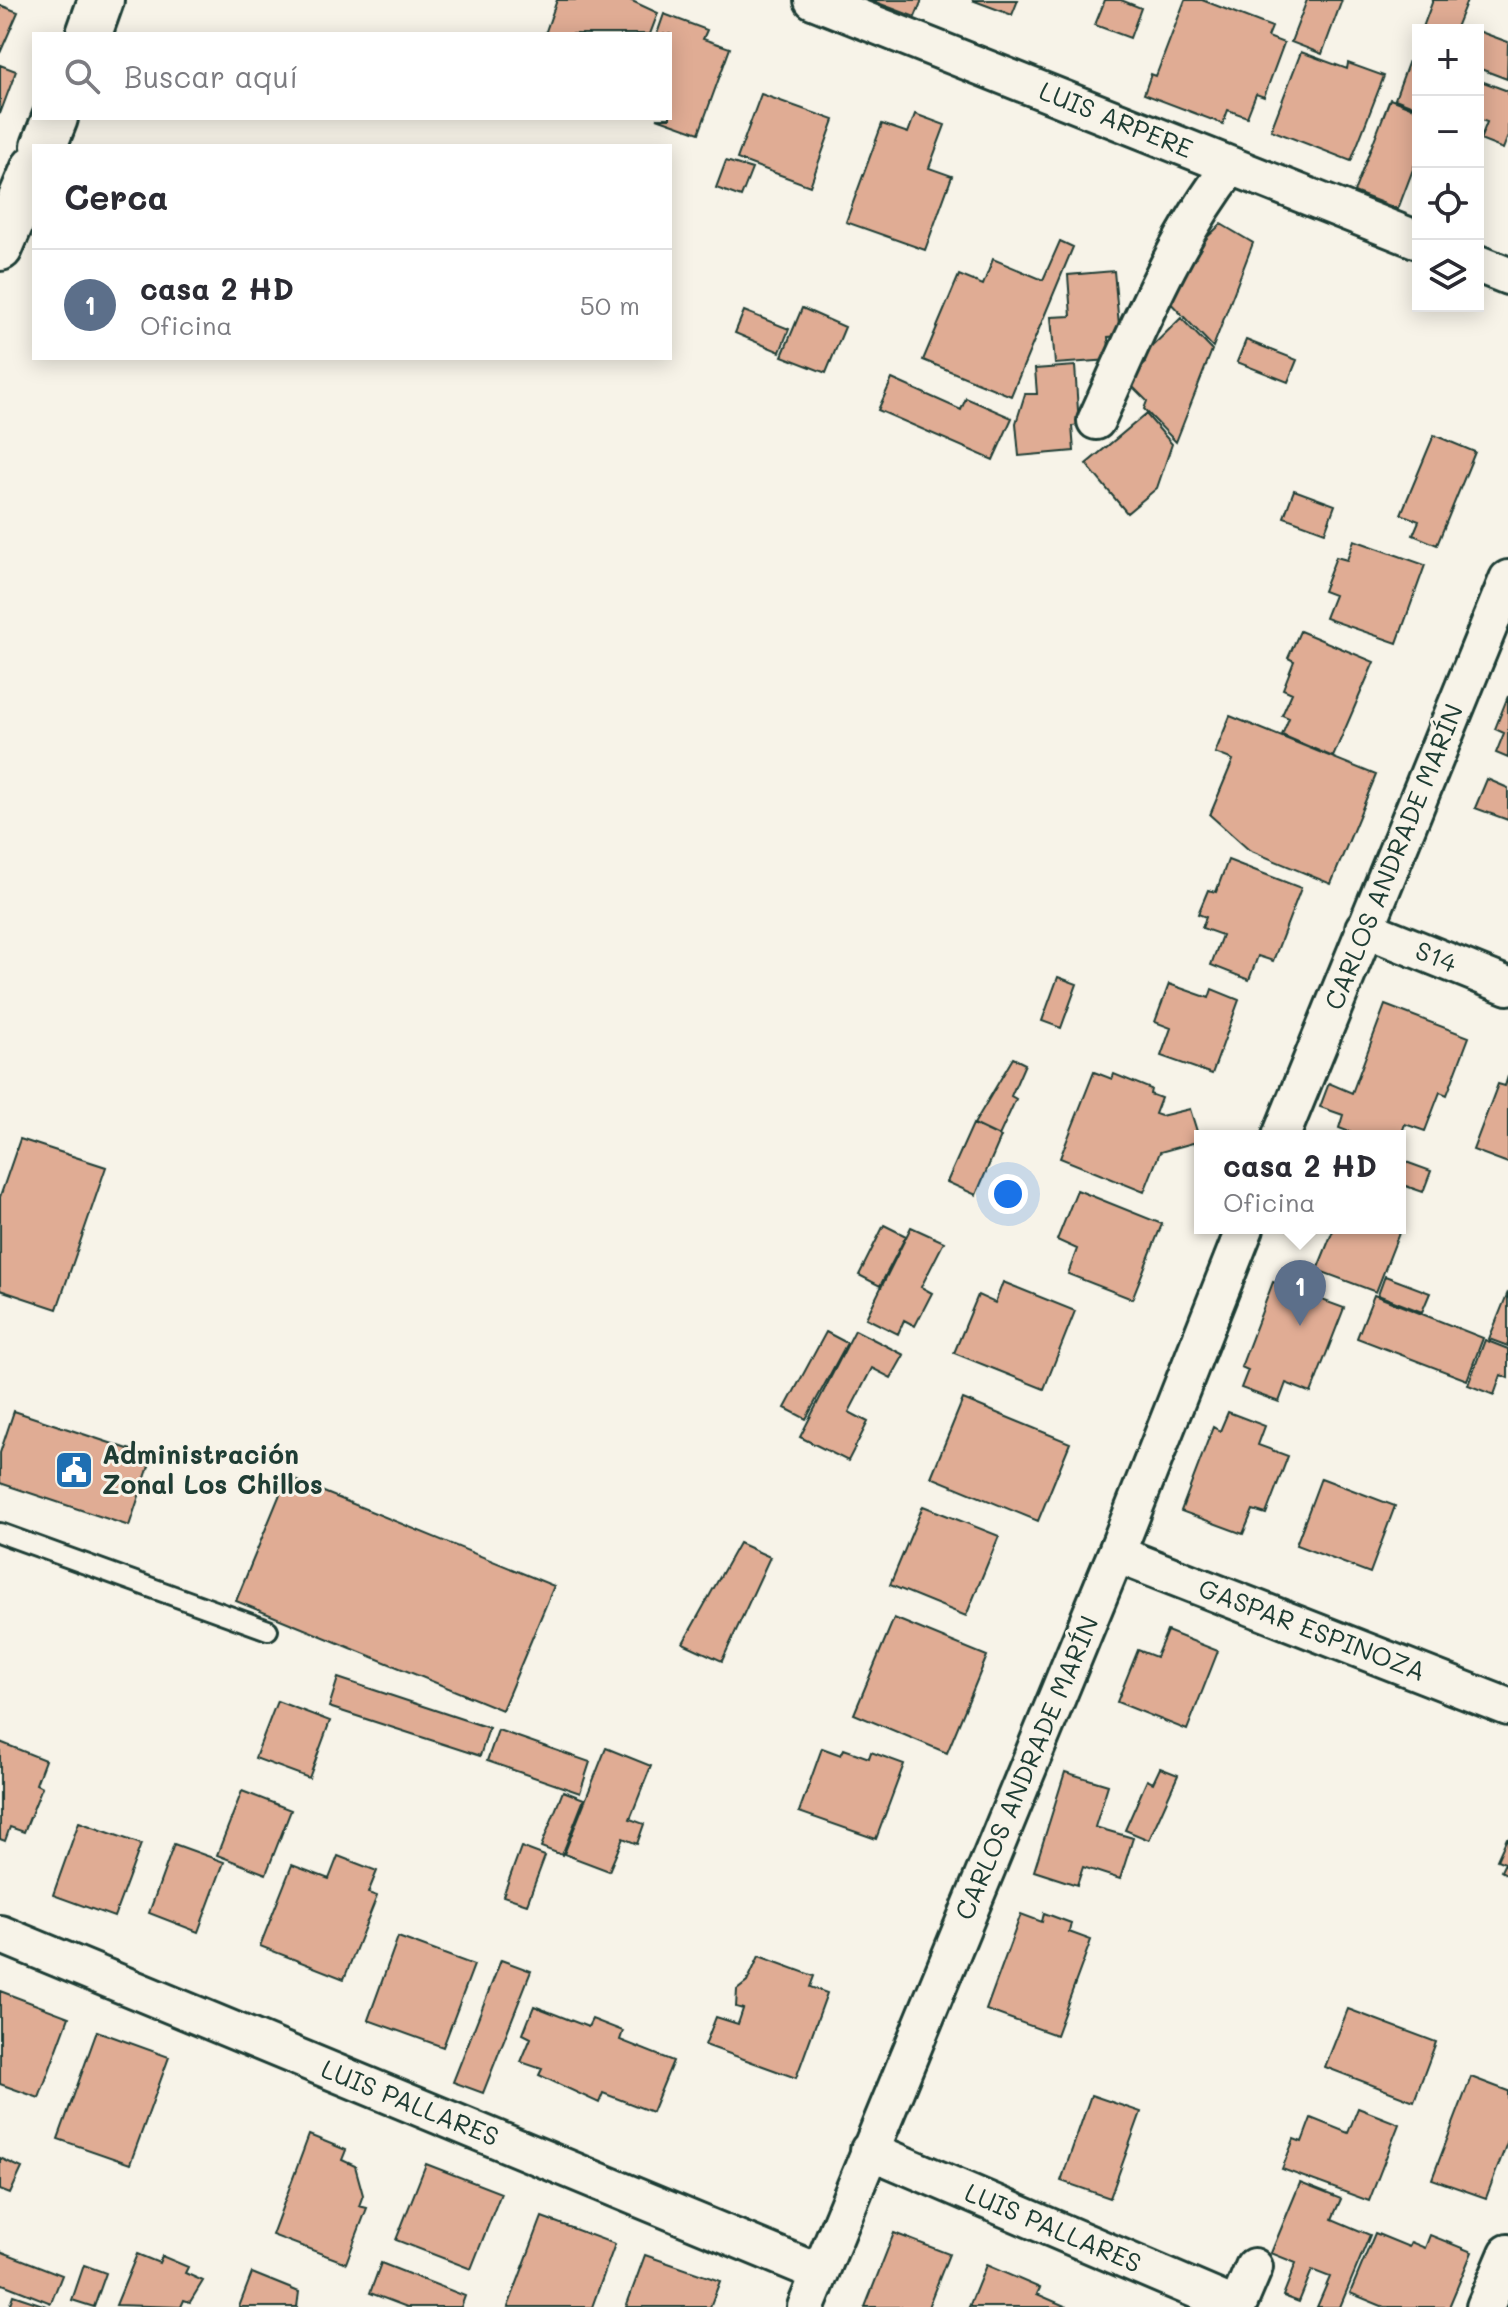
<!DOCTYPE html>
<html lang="es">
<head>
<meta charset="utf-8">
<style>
  :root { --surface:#fff; --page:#f7f7f7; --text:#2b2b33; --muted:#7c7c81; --line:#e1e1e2; --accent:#1f6fb2 }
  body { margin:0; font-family:Mali,sans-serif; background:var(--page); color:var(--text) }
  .controls { position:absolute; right:24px; top:24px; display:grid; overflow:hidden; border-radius:0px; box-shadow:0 4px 20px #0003 }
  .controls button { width:72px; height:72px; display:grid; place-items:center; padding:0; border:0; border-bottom:2px solid var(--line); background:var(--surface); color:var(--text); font:40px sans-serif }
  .you { position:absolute; left:1008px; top:1194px; width:28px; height:28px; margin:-20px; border:6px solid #fff; border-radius:50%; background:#1a73e8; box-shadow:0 0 0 12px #1a73e833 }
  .badge { display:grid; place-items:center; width:52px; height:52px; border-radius:50%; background:var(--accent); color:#fff; font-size:26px; font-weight:700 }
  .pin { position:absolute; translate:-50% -66px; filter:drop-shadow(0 2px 4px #0008) }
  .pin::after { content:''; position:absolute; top:42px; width:28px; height:24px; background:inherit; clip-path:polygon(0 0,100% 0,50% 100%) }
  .popup { position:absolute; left:1194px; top:1130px; width:212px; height:104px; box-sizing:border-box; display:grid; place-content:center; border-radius:0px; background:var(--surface); filter:drop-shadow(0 2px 6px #0005); font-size:26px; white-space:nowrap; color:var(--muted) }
  .popup b { font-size:30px; color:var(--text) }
  .popup::after { content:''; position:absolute; left:50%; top:100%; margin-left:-16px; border:16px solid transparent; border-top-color:var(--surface) }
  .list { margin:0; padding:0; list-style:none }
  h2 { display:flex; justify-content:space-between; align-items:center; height:104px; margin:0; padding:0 32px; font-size:34px }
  h2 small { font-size:26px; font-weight:400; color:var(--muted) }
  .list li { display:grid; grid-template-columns:52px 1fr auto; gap:24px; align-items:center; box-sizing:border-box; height:112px; padding:0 32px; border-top:2px solid var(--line) }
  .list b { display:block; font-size:30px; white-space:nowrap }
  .list p { margin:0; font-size:26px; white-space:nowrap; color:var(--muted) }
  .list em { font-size:26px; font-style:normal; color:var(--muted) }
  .icon { flex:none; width:44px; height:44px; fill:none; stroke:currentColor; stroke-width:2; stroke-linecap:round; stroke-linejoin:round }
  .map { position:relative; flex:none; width:1508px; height:2307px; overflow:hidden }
  .search { position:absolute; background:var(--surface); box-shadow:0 4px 20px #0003; left:32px; top:32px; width:640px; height:88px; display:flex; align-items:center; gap:20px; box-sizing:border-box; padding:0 28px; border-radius:0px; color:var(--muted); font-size:30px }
  .panel { position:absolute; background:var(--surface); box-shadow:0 4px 20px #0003; left:32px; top:144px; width:640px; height:216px; border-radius:0px }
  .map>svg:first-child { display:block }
  .building { fill:#e0ac94; stroke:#1f3d34; stroke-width:2 }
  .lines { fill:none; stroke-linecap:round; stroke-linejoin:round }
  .lane-casing { stroke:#1f3d34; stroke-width:24 }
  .street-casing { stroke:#1f3d34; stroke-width:42 }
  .secondary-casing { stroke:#1f3d34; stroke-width:50 }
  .lane { stroke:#f7f3e8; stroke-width:18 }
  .street { stroke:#f7f3e8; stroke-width:36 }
  .secondary { stroke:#f7f3e8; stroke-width:44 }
  .labels { text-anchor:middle; stroke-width:6; stroke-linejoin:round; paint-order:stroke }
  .street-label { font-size:26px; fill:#1f3d34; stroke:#f7f3e8 }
  .poi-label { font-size:26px; font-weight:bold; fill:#1f3d34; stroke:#f7f3e8; text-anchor:start }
</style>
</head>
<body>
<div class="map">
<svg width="1508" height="2307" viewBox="0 0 1508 2307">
  <rect width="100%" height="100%" fill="#f7f3e8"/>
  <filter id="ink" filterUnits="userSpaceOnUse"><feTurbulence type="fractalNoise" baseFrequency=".0125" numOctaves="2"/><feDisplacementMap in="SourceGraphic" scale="16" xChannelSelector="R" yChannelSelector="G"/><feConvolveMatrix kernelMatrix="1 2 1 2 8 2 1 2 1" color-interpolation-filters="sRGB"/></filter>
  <g filter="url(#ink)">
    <path class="building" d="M557,0H630L658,13L650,34H545Z
      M870,0H922L915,17Z
      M972,0H1018L1012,15Z
      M1105,0H1121L1141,8L1130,38L1095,25Z
      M1185,0H1202L1272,27L1268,37L1284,43L1264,97L1256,94L1247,117L1228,110L1223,124L1144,94L1151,74L1156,76Z
      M1307,0H1342L1322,54L1291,42Z
      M1433,0H1467L1455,30H1422Z
      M0,5L18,12L0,53Z
      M664,14L707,30L703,39L730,48L699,133L657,118H670V34H657Z
      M1478,31L1508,42L1507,79L1478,68Z
      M1301,52L1347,69L1348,63L1384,76L1351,161L1271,130Z
      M1411,55L1418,57V108L1395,99Z
      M0,65L16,71L0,114Z
      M1478,80L1508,91V136L1503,149L1480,140L1487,122L1478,119Z
      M761,94L834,120L810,186L737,159Z
      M1390,99L1418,110V156L1398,209L1354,192Z
      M915,114L945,125L929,168L952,176L925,250L846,222L882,124L908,133Z
      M726,161L752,169L741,197L716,188Z
      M1221,224L1253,243L1213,347L1160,292L1173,270Z
      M1060,241L1073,247L1011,396L923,360L959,275L983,285L993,259L1043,280Z
      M1114,271L1120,336L1108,337L1110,360L1055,364L1051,317L1071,316L1068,275Z
      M802,308L845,327L826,373L782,356Z
      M744,311L789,329L780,352L735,333Z
      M1181,318L1212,350L1176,442L1144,409L1147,401L1127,381L1145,364L1140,358Z
      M1246,340L1297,360L1288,382L1237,362Z
      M1075,366L1079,425L1072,426L1074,451L1019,456L1016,423L1025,394H1037L1035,369Z
      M892,379L961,410L966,398L1012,418L993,460L878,410Z
      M1146,414L1172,444L1157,488L1127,513L1086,464Z
      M1434,435L1475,452L1437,545L1413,535L1419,521L1401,514Z
      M1294,490L1335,505L1325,532L1284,517Z
      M1354,540L1425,565L1397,643L1325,618L1334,595L1323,591L1336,557L1347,560Z
      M1300,631L1374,662L1333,757L1282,735L1289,718L1282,715L1292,693L1283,689L1294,661L1288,658Z
      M1508,696V758L1496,753L1504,733L1495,729Z
      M1230,716L1376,775L1331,884L1249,850L1210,815L1233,760L1215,753Z
      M1487,779L1508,788V820L1475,808Z
      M1228,860L1301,888L1273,961L1258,956L1249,980L1211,965L1222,935L1202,928L1206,917L1198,914L1208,890L1216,892Z
      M1058,977L1077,984L1061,1028L1042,1021Z
      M1169,984L1209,998L1212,989L1239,1000L1212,1074L1161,1056L1171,1028L1155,1022Z
      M1385,1005L1469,1037L1447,1095L1440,1092L1425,1131L1405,1124L1400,1138L1360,1136L1339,1128L1343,1115L1320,1107L1329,1083L1352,1093Z
      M1013,1058L1025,1064L1011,1096L1016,1099L999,1136L974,1124Z
      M1094,1072L1112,1079L1114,1074L1151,1089L1150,1094L1161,1098L1155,1114L1161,1116L1190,1109L1200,1141L1160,1152L1144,1192L1060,1158Z
      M1508,1076V1163L1473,1150L1498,1084L1505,1086Z
      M973,1124L1001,1137L976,1195L947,1182Z
      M20,1139L106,1167L57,1309L0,1290V1197Z
      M1406,1162L1431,1171L1423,1192L1400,1184Z
      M1077,1190L1162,1224L1132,1299L1068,1274L1077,1249L1057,1240Z
      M884,1225L906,1236L880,1286L859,1275Z
      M911,1227L944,1242L921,1287L932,1293L915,1326L904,1320L898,1334L866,1318Z
      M1334,1228H1401L1376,1292L1317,1270Z
      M1385,1276L1430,1293L1422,1312L1378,1295Z
      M1003,1282L1075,1311L1044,1389L954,1353L978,1295L995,1303Z
      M1273,1282L1344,1308L1311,1393L1286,1383L1279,1402L1241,1388L1248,1370L1241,1367Z
      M1508,1292V1346L1489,1339Z
      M1374,1295L1483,1338L1467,1380L1357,1338Z
      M855,1330L904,1355L891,1378L872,1368L849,1412L868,1422L848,1461L800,1437Z
      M826,1332L847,1343L806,1419L785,1408Z
      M1485,1340L1508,1349V1378L1501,1375L1494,1395L1468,1385Z
      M963,1399L1070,1443L1038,1521L931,1477Z
      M14,1411L152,1457L129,1526L0,1483V1453Z
      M1228,1412L1265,1426L1258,1445L1288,1456L1266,1514L1253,1510L1243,1534L1181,1511L1213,1427L1220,1431Z
      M287,1477L554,1586L502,1710L236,1601Z
      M1321,1478L1395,1506L1370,1573L1296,1545Z
      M923,1506L999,1536L966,1616L890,1585Z
      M739,1543L770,1557L722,1661L683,1643Z
      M894,1618L987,1656L947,1753L854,1714Z
      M1167,1631L1218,1651L1187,1730L1117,1702L1138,1650L1156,1657Z
      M338,1678L489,1728L480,1756L329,1707Z
      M277,1701L330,1721L309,1778L255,1758Z
      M498,1730L590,1762L580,1793L487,1761Z
      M0,1742L45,1760L36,1784L42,1787L24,1832L10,1827L5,1841L0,1839Z
      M606,1748L651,1766L630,1819L644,1824L637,1844L623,1838L609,1871L564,1854Z
      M822,1748L841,1755L844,1749L869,1758L871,1752L904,1764L876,1839L799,1812Z
      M1160,1768L1178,1775L1149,1840L1125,1830L1147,1780L1153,1783Z
      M1065,1772L1108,1785L1095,1827L1133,1838L1120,1879L1083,1867L1077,1885L1034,1871Z
      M242,1791L291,1810L266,1874L217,1855Z
      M563,1791L584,1799L562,1855L541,1847Z
      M79,1822L141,1844L114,1917L53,1895Z
      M1507,1838H1508V1875L1501,1871L1505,1863L1497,1860Z
      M174,1844L224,1862L198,1932L149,1913Z
      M521,1847L545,1856L527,1904L503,1896Z
      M338,1856L377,1871L368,1893L377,1896L344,1979L260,1946L292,1865L329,1879Z
      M1044,1913L1071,1923L1069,1932L1091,1940L1056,2035L986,2010L1021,1914L1042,1922Z
      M398,1937L474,1965L443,2047L368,2020Z
      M759,1956L814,1976L810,1987L827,1993L796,2078L705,2045L716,2017L738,2024L743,2009L736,2007L737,1990L747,1982Z
      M501,1960L531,1971L483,2093L453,2082Z
      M0,1991L69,2017L39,2098L0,2084Z
      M534,2006L588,2027L592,2019L623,2031L620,2040L673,2061L652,2112L603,2093L599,2103L539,2075L542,2069L521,2062L531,2038L523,2034Z
      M1348,2009L1436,2042L1414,2101L1325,2067Z
      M97,2031L169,2057L130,2164L58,2139Z
      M1471,2077L1508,2091V2140L1486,2198L1432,2179Z
      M1091,2095L1141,2112L1110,2198L1061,2181Z
      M1358,2108L1399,2124L1369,2201L1282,2169L1294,2139L1302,2142L1311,2118L1348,2133Z
      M309,2135L346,2150L342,2160L355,2166L363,2195L359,2206L367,2208L346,2263L272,2235Z
      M0,2158L22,2168L10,2194L0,2190Z
      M426,2164L501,2193L471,2269L396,2240Z
      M1300,2183L1341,2199L1332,2219L1370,2235L1340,2307H1317L1330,2277L1312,2270L1299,2302L1283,2296L1296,2263L1271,2253Z
      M542,2217L615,2244L592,2307H508Z
      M894,2233L949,2254L928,2307H865Z
      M1375,2233L1409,2247L1411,2242L1425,2248L1430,2235L1472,2252L1449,2307H1384L1350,2293Z
      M0,2251L62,2275L51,2303L0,2283Z
      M137,2254L159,2263L162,2256L188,2267L185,2273L203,2281L190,2302L184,2300L181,2307L116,2305Z
      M645,2255L720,2281L710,2307H626Z
      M381,2263L465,2296L461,2307H407L370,2293Z
      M84,2265L106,2273L94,2307L72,2300Z
      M986,2265L1040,2288L1037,2294L1067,2307H969Z
      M252,2273L299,2292L297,2307H239Z
      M13,2295L49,2307H9Z"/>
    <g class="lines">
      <defs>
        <path id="lane" d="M0,1533L268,1630"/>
        <path id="street" d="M813,0L1418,240
          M1478,264L1508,276
          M1096,421C1136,334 1172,242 1231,166
          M1364,928L1508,986
          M1281,1136L1508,579
          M1116,1554L1508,1707
          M0,1934L820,2273
          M869,2150L1237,2307
          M806,2307L1116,1554L1245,1228
          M1237,2307L1254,2267
          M1485,2307L1508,2253"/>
        <path id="secondary" d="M89,34L101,0
          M44,146L55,118
          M0,248L34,168"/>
      </defs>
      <use href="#lane" class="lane-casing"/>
      <use href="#street" class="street-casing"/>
      <use href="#secondary" class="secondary-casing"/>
      <use href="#lane" class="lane"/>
      <use href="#street" class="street"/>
      <use href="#secondary" class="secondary"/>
    </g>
  </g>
  <defs>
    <symbol id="civic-square" viewBox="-11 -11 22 22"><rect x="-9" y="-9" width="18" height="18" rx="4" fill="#1f6fb2" stroke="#f7f3e8"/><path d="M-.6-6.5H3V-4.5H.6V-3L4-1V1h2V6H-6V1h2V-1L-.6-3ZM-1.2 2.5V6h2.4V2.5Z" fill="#fff"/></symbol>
  </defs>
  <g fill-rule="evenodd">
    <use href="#civic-square" x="52" y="1448" width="44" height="44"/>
  </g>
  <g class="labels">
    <g class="street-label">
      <text transform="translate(1116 120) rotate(22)" y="9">LUIS ARPERE</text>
      <text transform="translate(1394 857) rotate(-68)" y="9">CARLOS ANDRADE MARÍN</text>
      <text transform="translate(1436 957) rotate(22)" y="9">S14</text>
      <text transform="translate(1312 1630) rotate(21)" y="9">GASPAR ESPINOZA</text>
      <text transform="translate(1027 1768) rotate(-67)" y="9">CARLOS ANDRADE MARÍN</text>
      <text transform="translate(410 2103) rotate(22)" y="9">LUIS PALLARES</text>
      <text transform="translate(1053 2228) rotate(23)" y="9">LUIS PALLARES</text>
    </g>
    <g class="poi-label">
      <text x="102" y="1464">Administración<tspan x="102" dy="30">Zonal Los Chillos</tspan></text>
    </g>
  </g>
</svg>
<div class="controls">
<button>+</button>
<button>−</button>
<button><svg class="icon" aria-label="locate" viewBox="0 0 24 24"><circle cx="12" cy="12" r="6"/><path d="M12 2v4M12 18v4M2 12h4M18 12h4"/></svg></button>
<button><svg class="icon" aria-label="layers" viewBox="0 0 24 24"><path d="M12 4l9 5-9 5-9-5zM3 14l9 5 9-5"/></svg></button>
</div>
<div class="you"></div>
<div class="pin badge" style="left:1300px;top:1326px;background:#5c6f8a">1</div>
<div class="popup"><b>casa 2 HD</b>Oficina</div>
<div class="search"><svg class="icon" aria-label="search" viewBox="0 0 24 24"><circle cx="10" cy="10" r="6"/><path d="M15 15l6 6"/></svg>Buscar aquí</div>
<section class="panel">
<h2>Cerca<small></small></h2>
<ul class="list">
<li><span class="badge" style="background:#5c6f8a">1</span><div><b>casa 2 HD</b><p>Oficina</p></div><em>50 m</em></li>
</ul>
</section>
</div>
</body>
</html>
